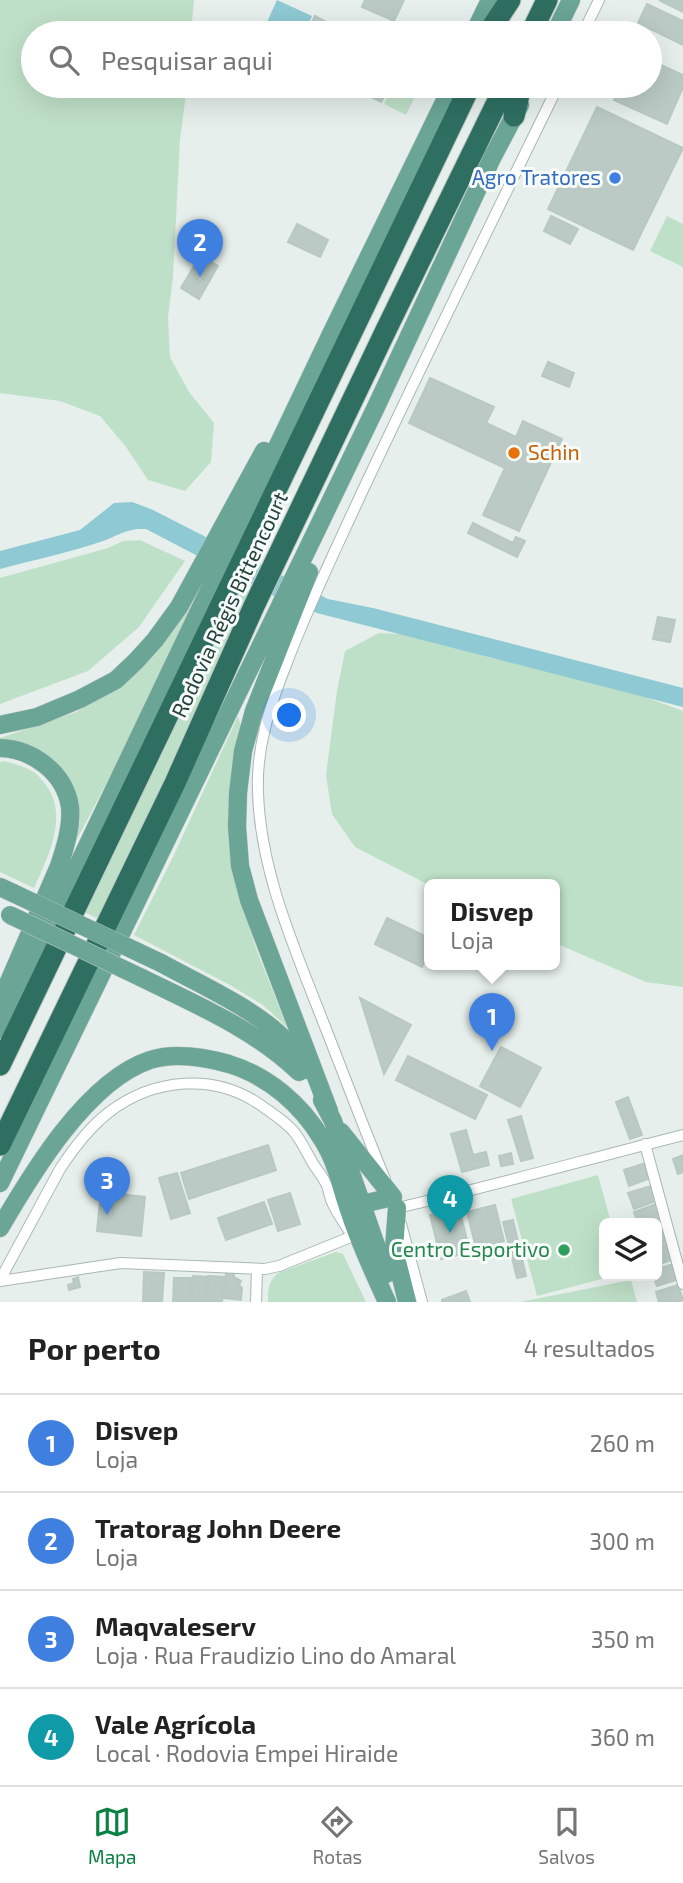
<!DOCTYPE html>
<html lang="pt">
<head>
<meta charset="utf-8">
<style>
  :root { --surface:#fff; --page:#f6f6f6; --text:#222; --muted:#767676; --line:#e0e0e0; --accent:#0b8043 }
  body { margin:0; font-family:"Exo 2",sans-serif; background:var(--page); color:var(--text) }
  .controls { position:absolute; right:21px; bottom:21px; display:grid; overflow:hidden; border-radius:10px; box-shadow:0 7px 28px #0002 }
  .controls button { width:63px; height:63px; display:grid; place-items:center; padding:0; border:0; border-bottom:2px solid var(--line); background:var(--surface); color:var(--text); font:35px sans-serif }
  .you { position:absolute; left:290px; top:716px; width:24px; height:24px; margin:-18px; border:5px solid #fff; border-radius:50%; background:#1a73e8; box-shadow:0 0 0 10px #1a73e833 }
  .badge { display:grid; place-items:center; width:46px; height:46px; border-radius:50%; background:var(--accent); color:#fff; font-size:23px; font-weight:700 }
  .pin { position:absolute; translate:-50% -58px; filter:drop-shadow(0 2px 4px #0008) }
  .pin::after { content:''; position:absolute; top:37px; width:24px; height:21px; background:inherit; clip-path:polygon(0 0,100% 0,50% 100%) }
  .popup { position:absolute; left:424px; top:879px; width:136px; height:91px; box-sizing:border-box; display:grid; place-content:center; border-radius:10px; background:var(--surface); filter:drop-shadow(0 2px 5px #0005); font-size:23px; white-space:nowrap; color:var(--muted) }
  .popup b { font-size:26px; color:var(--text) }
  .popup::after { content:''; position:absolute; left:50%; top:100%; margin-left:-14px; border:14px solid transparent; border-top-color:var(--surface) }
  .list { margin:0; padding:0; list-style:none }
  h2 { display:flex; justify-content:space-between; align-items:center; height:91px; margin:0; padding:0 28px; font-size:30px }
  h2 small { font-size:23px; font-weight:400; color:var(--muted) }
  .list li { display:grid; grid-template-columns:46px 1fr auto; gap:21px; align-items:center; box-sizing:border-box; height:98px; padding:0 28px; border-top:2px solid var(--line) }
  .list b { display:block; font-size:26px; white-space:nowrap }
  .list p { margin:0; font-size:23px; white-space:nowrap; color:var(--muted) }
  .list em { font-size:23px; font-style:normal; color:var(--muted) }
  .icon { flex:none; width:38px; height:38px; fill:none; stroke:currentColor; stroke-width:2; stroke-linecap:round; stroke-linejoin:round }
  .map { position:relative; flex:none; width:683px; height:1302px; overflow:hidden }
  .search { position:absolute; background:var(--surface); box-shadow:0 7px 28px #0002; left:21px; right:21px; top:21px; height:77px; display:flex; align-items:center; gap:18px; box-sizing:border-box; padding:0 24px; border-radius:38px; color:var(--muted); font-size:26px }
  .sheet { height:483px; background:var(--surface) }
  nav { display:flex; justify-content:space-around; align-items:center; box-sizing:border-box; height:98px; border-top:2px solid var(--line); background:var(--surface); font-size:19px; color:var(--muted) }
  nav a { display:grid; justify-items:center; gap:4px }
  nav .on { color:var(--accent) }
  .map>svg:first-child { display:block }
  .green { fill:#bfe0c8 }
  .water { fill:#8ec9d4 }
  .building { fill:#bbcac4; stroke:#b8c9c2; stroke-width:2 }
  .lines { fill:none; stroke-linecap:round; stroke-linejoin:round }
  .minor-casing { stroke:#a8b8b2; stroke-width:12 }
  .primary-casing { stroke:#c2cac8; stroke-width:19 }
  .motorway-casing { stroke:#c2cac8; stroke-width:23 }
  .minor { stroke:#fff; stroke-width:10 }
  .primary { stroke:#6aa596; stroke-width:18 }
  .motorway { stroke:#2f6f62; stroke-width:21 }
  .primary-bridge-casing { stroke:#c2cac8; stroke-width:19; stroke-linecap:butt }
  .primary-bridge { stroke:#6aa596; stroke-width:18 }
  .shop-dot { fill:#3f7fe0; stroke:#f7fbf9; stroke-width:2.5 }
  .food-dot { fill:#e8710a; stroke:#f7fbf9; stroke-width:2.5 }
  .leisure-dot { fill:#2e9e5b; stroke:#f7fbf9; stroke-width:2.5 }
  .labels { text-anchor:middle; stroke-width:6; stroke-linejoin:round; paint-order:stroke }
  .shop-label { font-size:21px; fill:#366cbe; stroke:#f7fbf9; text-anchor:end }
  .food-label { font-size:21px; fill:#c56008; stroke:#f7fbf9; text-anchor:start }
  .street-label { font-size:21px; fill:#24423a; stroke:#f7fbf9 }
  .leisure-label { font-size:21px; fill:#27864d; stroke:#f7fbf9; text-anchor:end }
</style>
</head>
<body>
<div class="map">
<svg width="683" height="1302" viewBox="0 0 683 1302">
  <rect width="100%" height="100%" fill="#e6efeb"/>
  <path class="green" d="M0,0H194L191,33H33V86H187L180,140L173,277L168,317L170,357L189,392L214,423L211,462L185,491L148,480L126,447L100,416L60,401L0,393Z
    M393,86H420L406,115L384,104Z
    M667,216L683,224V267L650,251Z
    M140,540L185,561L139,627L88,671L0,704V578L108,548L123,541Z
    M239,588L251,594L99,919L84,912L208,658Z
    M198,591L126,746L75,843C77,835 80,825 80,816C78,782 55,752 22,743C15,741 7,741 0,741V738L76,712L110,692L164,640Z
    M379,633L418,635L454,645L491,658L531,664L645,697L683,711V987L646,982L555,943V885H429L355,847L332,814L326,775L337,691L345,651Z
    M238,716L241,727L245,912L257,951L287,1027L263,1005L230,985L134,935L173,857Z
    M4,761C13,764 22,765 30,770C37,773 41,779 46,785C69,816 48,857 34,888L0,872V762Z
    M598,1175L611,1223H604V1276H613L537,1296L511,1199Z
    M336,1252L343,1254L366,1302H268C268,1289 268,1282 278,1273Z
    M631,1280L637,1302H520Z"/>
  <path class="water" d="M277,0L312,16L304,33H292L267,22Z
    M132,502L151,509L328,599L373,608L683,688V707L317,613L274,596L146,529C125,528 118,536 100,542C68,553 33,560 0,569V551L80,530L114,503Z"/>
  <path class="building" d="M365,0H404L394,21L362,7Z
    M659,0H683V12Z
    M647,4L683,21V45L638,23Z
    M315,16L346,33H306Z
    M650,60L683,75V87L667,124L614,100L620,86H650Z
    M351,86H390L381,102Z
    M597,107L683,148L633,250L548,209Z
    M551,216L578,229L570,244L544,231Z
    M297,224L328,240L320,257L288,242Z
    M200,256L218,266L199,299L181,288Z
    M548,362L574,373L569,387L542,376Z
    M430,378L494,407L486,423L516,437L523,421L562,439L519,531L483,515L505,468L409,423Z
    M473,523L513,543L516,537L525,541L517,557L468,533Z
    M658,617L675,620L670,642L653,639Z
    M387,918L429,938V953L422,967L375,944Z
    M360,998L411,1025L384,1074Z
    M501,1047L541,1068L520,1107L480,1086Z
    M408,1056L487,1095L475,1119L396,1080Z
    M628,1097L642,1135L630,1139L616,1102Z
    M521,1116L533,1158L521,1161L508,1120Z
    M466,1130L473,1155L486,1152L489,1165L462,1172L451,1134Z
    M268,1145L276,1170L189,1199L181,1173Z
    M511,1153L513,1164L501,1166L499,1156Z
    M683,1155V1172L678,1174L673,1159Z
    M646,1163L651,1178L629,1186L624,1170Z
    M177,1173L190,1213L171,1219L159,1178Z
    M651,1186L656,1201L634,1209L628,1193Z
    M101,1192L145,1197L141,1236L97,1231Z
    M290,1193L300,1224L278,1231L268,1200Z
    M264,1202L272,1224L226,1240L218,1218Z
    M656,1204L661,1220L650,1223H638L634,1212Z
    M495,1205L504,1241L476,1248L467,1212Z
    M459,1208L470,1252L441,1259L430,1215Z
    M513,1220L526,1276L517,1278L503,1222Z
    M662,1225L668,1241L657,1244V1227Z
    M669,1243L674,1259L657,1265V1247Z
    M674,1264L679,1279L657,1286L653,1276H657V1269Z
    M144,1272L164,1273L162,1302H143Z
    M226,1272L235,1273L233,1276L241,1281L239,1285L242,1288L241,1300L224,1298Z
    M193,1276L208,1277L206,1302H191Z
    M208,1276L224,1277L222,1302H206Z
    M78,1277L80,1287L69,1290L68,1285L74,1283L73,1279Z
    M174,1278H191L190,1302H173Z
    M678,1285L683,1300L678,1302H659L656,1292Z
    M466,1291L470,1302H442V1300Z"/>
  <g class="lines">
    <defs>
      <path id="minor" d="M583,33L599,0
        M645,1144L683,1284
        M385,1179C363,1126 343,1072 322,1019C294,947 260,870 258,792C256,747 270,706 286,665C308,606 336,549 362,492C426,356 492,221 558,86
        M397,1208C493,1186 588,1159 683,1135
        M401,1224L422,1302
        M0,1280L60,1169C73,1149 89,1128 108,1113C153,1078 215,1072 262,1106C273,1114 286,1122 295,1133C301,1141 306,1151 311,1160C315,1168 322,1175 325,1182C329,1188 329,1196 332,1202C337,1214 345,1224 351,1234
        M0,1281L121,1263L265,1269L279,1266L358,1234
        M256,1302L257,1270"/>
      <path id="primary" d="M474,33L490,0
        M555,33L571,0
        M309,572L254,711L243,751L238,793L237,827L240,866L249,900L329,1111
        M0,725L37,717L80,699L116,680L136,661L155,640L179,607L264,451
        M0,748C33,749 65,773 70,807C72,826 65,848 59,866L0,1002
        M0,887L13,893
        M161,963C199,984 258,1010 287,1042C294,1051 300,1060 305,1070
        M142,978C197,1005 254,1029 299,1072
        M0,1029L330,336L452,86
        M322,1100L333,1121L386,1274
        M341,1132L393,1197L362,1204L355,1209
        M0,1183L280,606L376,407L492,158L520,105
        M397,1208L394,1249L407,1302
        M0,1228C32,1173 87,1081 150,1060C176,1052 204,1057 229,1064C268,1076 301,1104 322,1139C337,1162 341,1188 350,1213C360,1244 374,1273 387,1302"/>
      <path id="motorway" d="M488,33L510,0
        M531,33L547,0
        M514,116L521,86
        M0,1065L470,86
        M0,1145L175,783L254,606L386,330L505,86"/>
    </defs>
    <use href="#minor" class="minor-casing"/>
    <use href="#primary" class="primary-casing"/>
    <use href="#motorway" class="motorway-casing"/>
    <use href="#minor" class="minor"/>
    <use href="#primary" class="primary"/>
    <use href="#motorway" class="motorway"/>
    <defs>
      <path id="primary-bridge" d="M13,893L161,963
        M10,915L142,978"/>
    </defs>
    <use href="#primary-bridge" class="primary-bridge-casing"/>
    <use href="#primary-bridge" class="primary-bridge"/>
  </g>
  <circle class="shop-dot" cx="615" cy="178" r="7"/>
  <circle class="food-dot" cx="514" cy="453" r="7"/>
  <circle class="leisure-dot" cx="564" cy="1250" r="7"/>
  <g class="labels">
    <g class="shop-label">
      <text x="601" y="185">Agro Tratores</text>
    </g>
    <g class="food-label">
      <text x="528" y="460">Schin</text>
    </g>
    <g class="street-label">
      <text transform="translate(230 605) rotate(-65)" y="7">Rodovia Régis Bittencourt</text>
    </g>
    <g class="leisure-label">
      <text x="550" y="1257">Centro Esportivo</text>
    </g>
  </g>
</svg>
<div class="controls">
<button><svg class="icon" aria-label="layers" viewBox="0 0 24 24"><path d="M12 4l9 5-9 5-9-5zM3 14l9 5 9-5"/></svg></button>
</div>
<div class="you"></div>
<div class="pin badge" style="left:492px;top:1051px;background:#3f7fe0">1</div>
<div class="popup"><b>Disvep</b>Loja</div>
<div class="pin badge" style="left:200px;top:277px;background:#3f7fe0">2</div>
<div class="pin badge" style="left:107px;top:1215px;background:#3f7fe0">3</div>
<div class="pin badge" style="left:450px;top:1233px;background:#0f9aa8">4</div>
<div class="search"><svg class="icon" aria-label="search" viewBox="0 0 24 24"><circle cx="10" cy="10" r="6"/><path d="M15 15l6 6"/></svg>Pesquisar aqui</div>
</div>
<section class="sheet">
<h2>Por perto<small>4 resultados</small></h2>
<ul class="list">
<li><span class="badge" style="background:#3f7fe0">1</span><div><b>Disvep</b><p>Loja</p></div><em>260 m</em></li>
<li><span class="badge" style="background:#3f7fe0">2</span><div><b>Tratorag John Deere</b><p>Loja</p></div><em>300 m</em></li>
<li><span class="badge" style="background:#3f7fe0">3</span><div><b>Maqvaleserv</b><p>Loja · Rua Fraudizio Lino do Amaral</p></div><em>350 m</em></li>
<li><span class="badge" style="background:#0f9aa8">4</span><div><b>Vale Agrícola</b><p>Local · Rodovia Empei Hiraide</p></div><em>360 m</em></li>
</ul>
</section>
<nav>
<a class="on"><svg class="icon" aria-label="map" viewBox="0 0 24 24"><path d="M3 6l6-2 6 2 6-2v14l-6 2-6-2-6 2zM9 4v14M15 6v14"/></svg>Mapa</a>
<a><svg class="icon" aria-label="directions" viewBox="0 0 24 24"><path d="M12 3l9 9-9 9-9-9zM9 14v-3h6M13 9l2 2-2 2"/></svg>Rotas</a>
<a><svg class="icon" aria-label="saved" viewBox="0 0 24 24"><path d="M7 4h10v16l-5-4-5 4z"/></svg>Salvos</a>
</nav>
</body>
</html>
